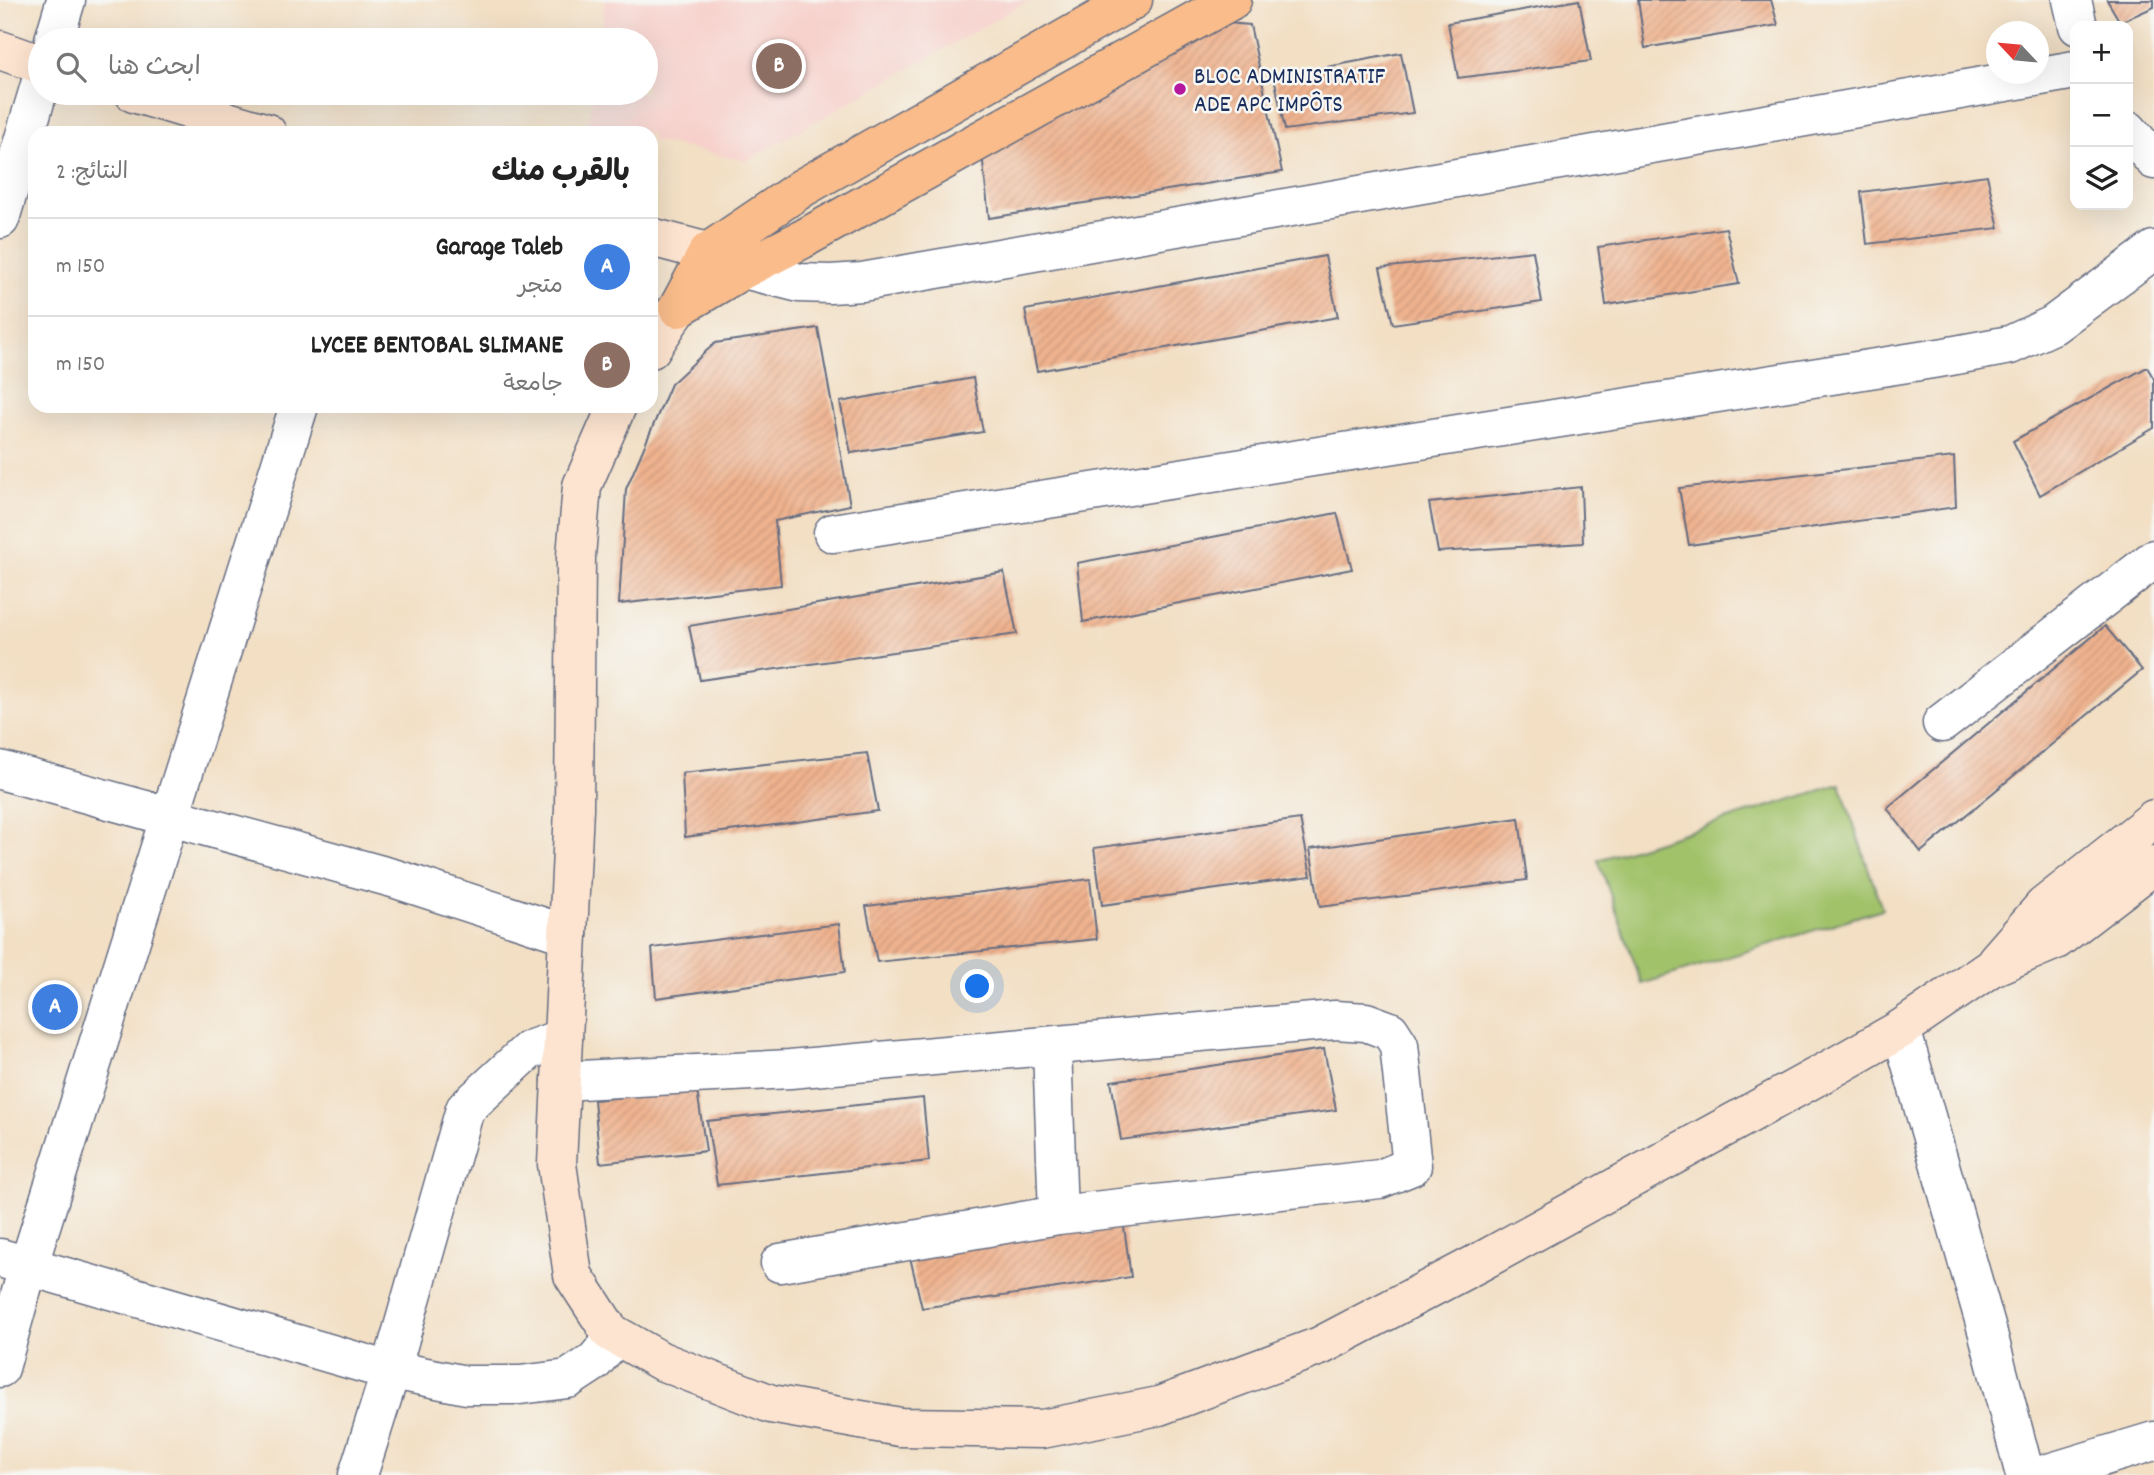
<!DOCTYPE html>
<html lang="ar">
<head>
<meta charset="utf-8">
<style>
  :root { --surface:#fff; --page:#f2f2f2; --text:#222; --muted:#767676; --line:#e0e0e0; --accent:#0b8043 }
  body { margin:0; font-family:Dekko,"Playpen Sans Arabic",sans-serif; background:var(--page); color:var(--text); direction:rtl }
  .controls { position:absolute; right:21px; top:21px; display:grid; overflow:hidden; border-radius:14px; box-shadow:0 7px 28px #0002 }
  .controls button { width:63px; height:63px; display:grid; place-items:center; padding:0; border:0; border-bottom:2px solid var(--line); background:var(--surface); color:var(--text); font:35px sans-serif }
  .compass { position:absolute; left:1986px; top:21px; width:63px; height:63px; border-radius:50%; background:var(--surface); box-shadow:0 7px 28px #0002; rotate:296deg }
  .you { position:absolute; left:978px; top:987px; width:24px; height:24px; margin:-18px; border:5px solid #fff; border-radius:50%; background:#1a73e8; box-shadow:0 0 0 10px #1a73e833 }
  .badge { display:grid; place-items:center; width:46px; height:46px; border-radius:50%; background:var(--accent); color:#fff; font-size:23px; font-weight:700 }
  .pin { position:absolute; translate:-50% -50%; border:4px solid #fff; box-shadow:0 2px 7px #0006 }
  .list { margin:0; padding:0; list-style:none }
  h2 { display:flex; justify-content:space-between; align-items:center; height:91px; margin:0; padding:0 28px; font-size:30px }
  h2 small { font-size:23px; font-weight:400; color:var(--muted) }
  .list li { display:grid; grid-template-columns:46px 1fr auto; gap:21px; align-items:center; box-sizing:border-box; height:98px; padding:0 28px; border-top:2px solid var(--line) }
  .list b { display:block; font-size:26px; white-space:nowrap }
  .list p { margin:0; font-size:23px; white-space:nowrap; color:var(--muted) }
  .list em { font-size:23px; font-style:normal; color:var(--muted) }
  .icon { flex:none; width:38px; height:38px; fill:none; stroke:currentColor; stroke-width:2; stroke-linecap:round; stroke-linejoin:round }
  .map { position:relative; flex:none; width:2154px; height:1475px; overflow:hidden; direction:ltr }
  .search { position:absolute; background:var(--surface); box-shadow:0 7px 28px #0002; left:28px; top:28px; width:630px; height:77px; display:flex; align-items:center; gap:18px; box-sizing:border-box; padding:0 24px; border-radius:38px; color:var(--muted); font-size:26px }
  .panel { position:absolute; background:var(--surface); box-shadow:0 7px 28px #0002; left:28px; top:126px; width:630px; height:287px; border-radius:21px; direction:rtl }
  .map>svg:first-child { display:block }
  .built { fill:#f7d0cb }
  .grass { fill:#a2c26b; stroke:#5e7864; stroke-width:2 }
  .building { fill:url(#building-hatch) }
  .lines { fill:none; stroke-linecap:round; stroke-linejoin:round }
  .street-casing { stroke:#666d82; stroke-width:41 }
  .secondary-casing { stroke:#666d82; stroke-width:41 }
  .primary-casing { stroke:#666d82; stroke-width:41 }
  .street { stroke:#fff; stroke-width:38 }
  .secondary { stroke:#fde4d0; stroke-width:38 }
  .primary { stroke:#f9bc8a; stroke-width:38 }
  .poi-dot { fill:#b5179e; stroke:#f6f6f2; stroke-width:2.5 }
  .labels { text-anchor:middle; stroke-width:5; stroke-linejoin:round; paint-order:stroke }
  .poi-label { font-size:24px; fill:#1b2f5e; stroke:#f6f6f2; text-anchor:start }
</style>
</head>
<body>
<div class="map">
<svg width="2154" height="1475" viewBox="0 0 2154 1475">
  <defs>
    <pattern id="building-hatch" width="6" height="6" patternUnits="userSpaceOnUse" patternTransform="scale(1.75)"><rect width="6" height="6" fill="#efb28e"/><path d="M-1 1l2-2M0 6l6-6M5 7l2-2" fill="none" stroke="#cc997d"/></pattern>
  </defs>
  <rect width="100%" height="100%" fill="#f6f6f2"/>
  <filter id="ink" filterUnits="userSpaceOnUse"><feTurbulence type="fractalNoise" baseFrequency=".0143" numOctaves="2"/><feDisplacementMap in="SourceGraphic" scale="14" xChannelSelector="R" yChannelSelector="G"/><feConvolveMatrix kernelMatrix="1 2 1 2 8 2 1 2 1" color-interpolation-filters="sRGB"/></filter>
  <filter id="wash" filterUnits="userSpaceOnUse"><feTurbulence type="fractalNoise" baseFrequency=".00686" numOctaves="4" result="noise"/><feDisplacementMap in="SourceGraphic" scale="28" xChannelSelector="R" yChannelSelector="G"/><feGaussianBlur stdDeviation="1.57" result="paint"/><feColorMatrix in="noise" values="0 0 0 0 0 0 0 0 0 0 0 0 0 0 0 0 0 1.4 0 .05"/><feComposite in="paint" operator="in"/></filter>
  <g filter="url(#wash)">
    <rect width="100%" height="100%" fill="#f2dfc4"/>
    <path class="built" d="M605,0H1030L746,161L651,140V133H618L588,126L593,93H646V40H600Z"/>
    <path class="grass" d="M1840,784L1882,909L1642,984L1598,860Z"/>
    <g id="blocks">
      <path class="building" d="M1579,0L1591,61L1458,78L1448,23Z
        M1638,0H1771L1778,25L1645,48Z
        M2107,0H2154V7L2120,22Z
        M1215,22L1250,25L1282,172L989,218L982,153Z
        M1401,53L1413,113L1285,130L1274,77Z
        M1987,175L1999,228L1867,244L1861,192Z
        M1726,228L1739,284L1606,305L1598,247Z
        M1533,251L1542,302L1393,324L1380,268Z
        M1325,256L1338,317L1037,371L1025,310Z
        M818,328L850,505L775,521L781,585L619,604L626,489L671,384L715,343Z
        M2147,367L2154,379V428L2040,495L2013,441Z
        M973,378L983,432L851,453L840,402Z
        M1954,457L1956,507L1689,545L1679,488Z
        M1581,487L1583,543L1438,552L1429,503Z
        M1337,513L1352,569L1083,622L1077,563Z
        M1004,572L1017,634L700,680L689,626Z
        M2105,626L2142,670L1921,852L1887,808Z
        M867,753L878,811L685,837L682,773Z
        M1519,818L1527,880L1320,907L1310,849Z
        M1300,819L1311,876L1102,905L1094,848Z
        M1090,879L1097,939L877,962L866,906Z
        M839,924L845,972L656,998L652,948Z
        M1324,1049L1336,1110L1121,1140L1111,1081Z
        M697,1090L706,1151L600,1163L594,1100Z
        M923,1098L929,1161L717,1185L707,1121Z
        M1123,1220L1131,1277L922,1308L909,1253Z"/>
    </g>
  </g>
  <g filter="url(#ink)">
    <use href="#blocks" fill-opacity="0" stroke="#666d82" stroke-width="2"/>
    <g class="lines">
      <defs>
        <path id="street" d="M2072,0L2078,26
          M54,40L66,0
          M2128,130L2154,160
          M0,219L40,85
          M744,269L800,283L830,284L862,282L2075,70
          M833,533L1945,357L2010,345L2053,325L2154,250
          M1942,723L2154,559
          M0,770L396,879L568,935
          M1901,1029L1987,1330L2025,1475
          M1052,1047L1058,1215
          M561,1081L790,1069L1335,1020L1366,1022L1390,1031L1399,1045L1412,1166L1380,1179L1058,1215L780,1263
          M0,1258L373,1366L466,1385H520L568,1379L594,1362L616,1336
          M0,1368L28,1267L299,406
          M358,1475L391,1370L465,1109L529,1050L563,1038
          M2042,1475L2154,1441"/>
        <path id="secondary" d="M0,50L40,64
          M134,93L267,133
          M651,237L708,252L738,266
          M651,349L678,308
          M617,406L582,486L576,556L574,809L557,1164L573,1275L610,1332L661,1361L771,1404L900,1427L1042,1429L1159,1406L1320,1346L1480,1262L1838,1065L1901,1029L1990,968L2056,940L2154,865
          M1996,961L2044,906L2154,819"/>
        <path id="primary" d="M678,308L744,269L801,240L1232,0
          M678,308L708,252L802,188L1133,0"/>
      </defs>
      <use href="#street" class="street-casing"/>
      <use href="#secondary" class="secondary-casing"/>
      <use href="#primary" class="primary-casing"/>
      <use href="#street" class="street"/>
      <use href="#secondary" class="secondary"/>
      <use href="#primary" class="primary"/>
    </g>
  </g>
  <circle class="poi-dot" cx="1180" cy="89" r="7"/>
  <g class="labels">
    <g class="poi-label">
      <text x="1194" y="83">BLOC ADMINISTRATIF<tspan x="1194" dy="28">ADE APC IMPÔTS</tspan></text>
    </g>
  </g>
</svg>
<div class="controls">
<button>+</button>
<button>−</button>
<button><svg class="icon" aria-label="layers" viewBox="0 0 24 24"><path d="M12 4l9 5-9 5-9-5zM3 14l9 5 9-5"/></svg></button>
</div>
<svg class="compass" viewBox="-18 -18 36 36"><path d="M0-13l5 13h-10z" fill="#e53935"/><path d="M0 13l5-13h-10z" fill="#767676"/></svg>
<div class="you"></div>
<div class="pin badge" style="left:55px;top:1007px;background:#3f7fe0">A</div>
<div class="pin badge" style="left:779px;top:66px;background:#8d6e63">B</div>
<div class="search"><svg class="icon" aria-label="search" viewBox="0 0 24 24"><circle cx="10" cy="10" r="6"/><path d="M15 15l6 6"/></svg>ابحث هنا</div>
<section class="panel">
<h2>بالقرب منك<small>النتائج: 2</small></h2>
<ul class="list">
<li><span class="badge" style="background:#3f7fe0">A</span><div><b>Garage Taleb</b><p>متجر</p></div><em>150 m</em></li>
<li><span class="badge" style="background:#8d6e63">B</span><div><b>LYCEE BENTOBAL SLIMANE</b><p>جامعة</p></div><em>150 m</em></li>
</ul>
</section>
</div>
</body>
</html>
